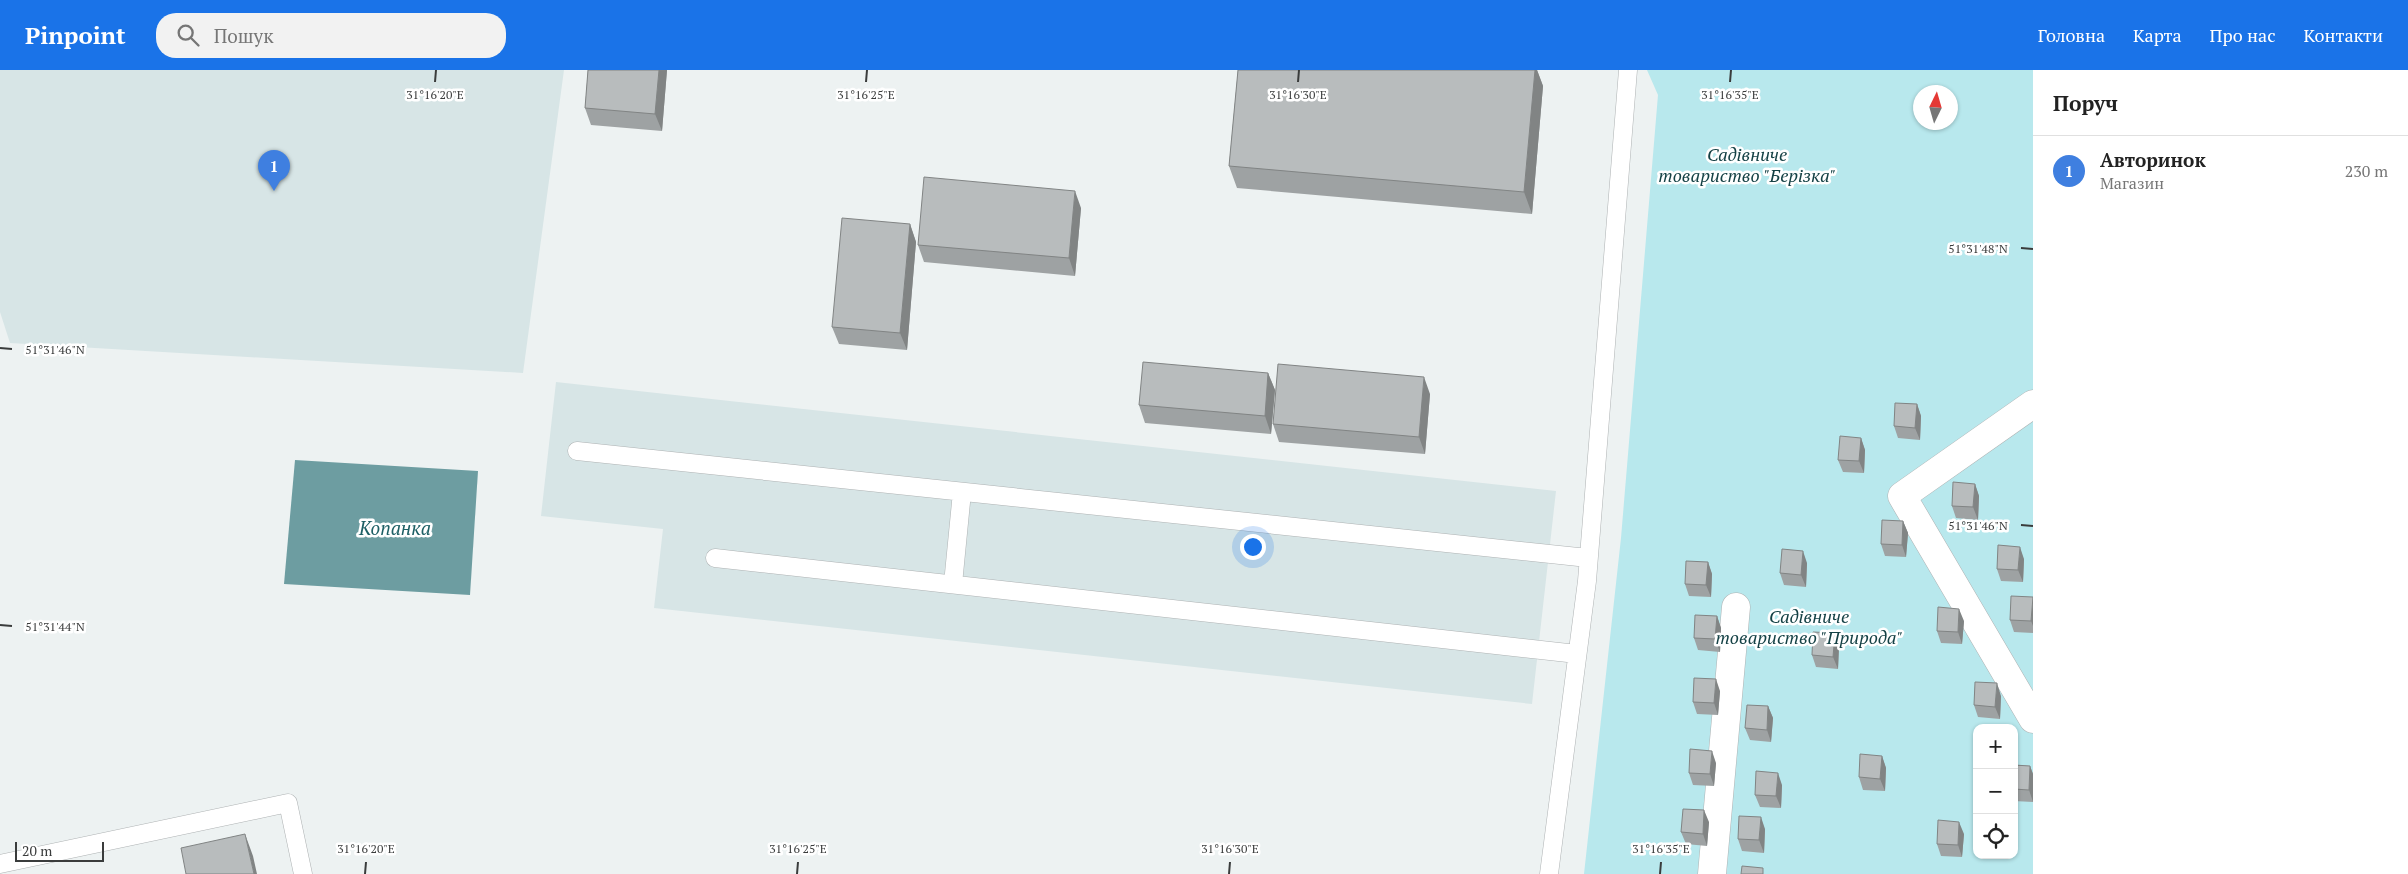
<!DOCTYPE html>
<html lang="uk">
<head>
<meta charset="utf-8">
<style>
  :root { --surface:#fff; --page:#f2f2f2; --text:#222; --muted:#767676; --line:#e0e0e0; --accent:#1a73e8 }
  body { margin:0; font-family:"PT Serif",serif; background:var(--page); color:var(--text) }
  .controls { position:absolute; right:15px; bottom:15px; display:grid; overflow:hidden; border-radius:10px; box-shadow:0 1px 4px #0004 }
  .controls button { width:45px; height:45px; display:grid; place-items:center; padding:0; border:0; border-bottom:1px solid var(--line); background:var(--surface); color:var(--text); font:25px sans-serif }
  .compass { position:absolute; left:1913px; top:15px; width:45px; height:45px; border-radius:50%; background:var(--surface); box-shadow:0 1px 4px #0004; rotate:5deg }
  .scale { position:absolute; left:15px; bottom:12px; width:89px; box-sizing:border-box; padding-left:5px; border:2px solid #3a3c3c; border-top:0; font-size:14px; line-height:18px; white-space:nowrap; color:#3a3c3c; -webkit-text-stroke:4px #fff; paint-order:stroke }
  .you { position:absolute; left:1252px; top:476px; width:18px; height:18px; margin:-12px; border:4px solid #fff; border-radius:50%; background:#1a73e8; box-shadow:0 0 0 8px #1a73e833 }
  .badge { display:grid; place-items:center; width:32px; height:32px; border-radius:50%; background:var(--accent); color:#fff; font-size:16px; font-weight:700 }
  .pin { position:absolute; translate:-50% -41px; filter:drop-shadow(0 1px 2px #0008) }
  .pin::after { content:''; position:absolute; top:26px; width:18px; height:15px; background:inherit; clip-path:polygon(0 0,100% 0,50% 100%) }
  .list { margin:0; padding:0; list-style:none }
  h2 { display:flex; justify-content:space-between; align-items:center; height:65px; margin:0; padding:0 20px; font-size:21px }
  h2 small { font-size:16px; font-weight:400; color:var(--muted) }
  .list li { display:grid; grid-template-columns:32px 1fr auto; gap:15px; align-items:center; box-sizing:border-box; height:70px; padding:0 20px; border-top:1px solid var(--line) }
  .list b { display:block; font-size:19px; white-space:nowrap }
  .list p { margin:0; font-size:16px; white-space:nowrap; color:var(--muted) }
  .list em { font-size:16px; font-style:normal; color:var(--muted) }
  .icon { flex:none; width:28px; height:28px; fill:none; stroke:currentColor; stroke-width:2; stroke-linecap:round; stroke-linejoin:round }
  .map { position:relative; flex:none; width:2033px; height:804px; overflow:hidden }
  header { display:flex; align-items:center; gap:30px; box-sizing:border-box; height:70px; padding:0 25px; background:var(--accent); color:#fff }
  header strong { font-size:24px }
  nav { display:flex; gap:28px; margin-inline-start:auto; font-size:18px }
  .search { width:350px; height:45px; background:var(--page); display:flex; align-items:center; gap:12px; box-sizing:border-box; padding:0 18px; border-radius:20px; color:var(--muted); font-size:19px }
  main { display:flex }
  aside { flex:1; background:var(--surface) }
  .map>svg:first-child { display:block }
  .built { fill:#d7e5e6 }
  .green { fill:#b8e8ed; fill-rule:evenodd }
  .water { fill:#6d9da1 }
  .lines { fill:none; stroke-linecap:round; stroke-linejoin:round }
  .lane-casing { stroke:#aeb2b3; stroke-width:19 }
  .street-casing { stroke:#aeb2b3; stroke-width:29 }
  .lane { stroke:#fff; stroke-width:18 }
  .street { stroke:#fff; stroke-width:28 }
  .wall { fill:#9ea2a3 }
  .shaded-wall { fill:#818484 }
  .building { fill:#b8bcbd; stroke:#818484 }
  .ticks { fill:none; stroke:#3a3c3c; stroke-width:2 }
  .labels { text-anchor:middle; stroke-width:5; stroke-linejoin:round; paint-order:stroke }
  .park-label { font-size:18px; font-style:italic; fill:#144145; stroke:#fff }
  .water-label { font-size:19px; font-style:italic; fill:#1d5f65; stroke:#fff }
  .ticks-label { font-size:12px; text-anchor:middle; fill:#3a3c3c; stroke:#fff; stroke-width:5; stroke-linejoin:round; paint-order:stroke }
</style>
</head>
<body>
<header>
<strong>Pinpoint</strong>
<div class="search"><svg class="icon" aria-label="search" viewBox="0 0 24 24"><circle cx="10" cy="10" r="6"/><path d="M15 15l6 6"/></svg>Пошук</div>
<nav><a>Головна</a><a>Карта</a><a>Про нас</a><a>Контакти</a></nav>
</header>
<main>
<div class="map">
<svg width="2033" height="804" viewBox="0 0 2033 804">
  <rect width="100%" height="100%" fill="#edf2f2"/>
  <path class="built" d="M0,0H564L523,303L10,273L0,242Z
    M556,312L1556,421L1532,634L654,538L663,459L541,446Z"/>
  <path class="green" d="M1647,0H2033V804H1584L1621,468L1658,25ZM1920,22H1950V52H1920ZM1977,658H2014V785H1977Z"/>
  <path class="water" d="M295,390L478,401L470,525L284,514Z"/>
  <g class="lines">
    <defs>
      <path id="lane" d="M577,381L1588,488
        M715,488L1577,584
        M953,514L962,422
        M0,794L288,733L303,804
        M1549,804L1587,511L1628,0"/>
      <path id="street" d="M2033,334L1902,426L2033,649
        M1712,804L1736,537"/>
    </defs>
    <use href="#lane" class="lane-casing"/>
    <use href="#street" class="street-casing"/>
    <use href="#lane" class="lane"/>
    <use href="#street" class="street"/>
  </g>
  <path class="wall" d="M588,0H667L662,61L591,55L585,38Z
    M1238,0H1537L1543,16L1532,144L1237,118L1229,96Z
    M1081,138L1075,206L924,192L918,175Z
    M910,154L916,172L907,280L839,274L832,257Z
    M1268,303L1275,320L1271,364L1145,353L1139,335Z
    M1430,324L1425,384L1279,372L1273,354Z
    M1917,334L1921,346L1920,370L1898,368L1894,356Z
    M1861,368L1865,380L1864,403L1843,402L1838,390Z
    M1975,414L1979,426L1978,450L1956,448L1952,436Z
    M1903,451L1908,463L1906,487L1885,486L1881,474Z
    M2024,489L2023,512L2001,511L1997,499Z
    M1708,492L1712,504L1711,527L1689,526L1685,514Z
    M1807,493L1806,517L1784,515L1780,503Z
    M2033,527V563L2014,562L2010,550Z
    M1717,546L1721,558L1720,582L1698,580L1694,568Z
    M1964,551L1962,574L1941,573L1937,561Z
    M1835,563L1839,576L1838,599L1816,597L1812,585Z
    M1720,621L1718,645L1697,644L1693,632Z
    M2001,626L2000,649L1978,647L1974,635Z
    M1768,636L1773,648L1771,672L1750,670L1745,658Z
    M1882,686L1886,698L1885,721L1863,720L1859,707Z
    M1716,693L1714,716L1693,715L1689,703Z
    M2014,695L2030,696L2033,704V732L2014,731Z
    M1782,715L1781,738L1760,737L1755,725Z
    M1709,752L1707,776L1686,774L1681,762Z
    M1765,759L1764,783L1742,781L1738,769Z
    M1964,764L1962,787L1941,786L1937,774Z"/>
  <path class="shaded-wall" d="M659,0H667L662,61L655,44Z
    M1535,0H1537L1543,16L1532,144L1524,122Z
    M1075,121L1081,138L1075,206L1069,188Z
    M910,154L916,172L907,280L900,263Z
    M1268,303L1275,320L1271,364L1265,346Z
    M1424,307L1430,324L1425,384L1419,367Z
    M1917,334L1921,346L1920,370L1915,358Z
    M1861,368L1865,380L1864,403L1859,391Z
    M1975,414L1979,426L1978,450L1973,437Z
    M1903,451L1908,463L1906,487L1902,475Z
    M2020,477L2024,489L2023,512L2018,500Z
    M1803,481L1807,493L1806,517L1801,505Z
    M1708,492L1712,504L1711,527L1706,515Z
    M2033,529V556L2031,551Z
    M1959,539L1964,551L1962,574L1958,562Z
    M1717,546L1721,558L1720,582L1715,569Z
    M1835,563L1839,576L1838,599L1833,587Z
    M1716,609L1720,621L1718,645L1714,633Z
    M1997,613L2001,626L2000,649L1995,637Z
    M1768,636L1773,648L1771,672L1767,660Z
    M1712,681L1716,693L1714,716L1710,704Z
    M1882,686L1886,698L1885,721L1880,709Z
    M2030,696L2033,704V732L2029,720Z
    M1778,703L1782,715L1781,738L1776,726Z
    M1704,740L1709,752L1707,776L1703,764Z
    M1761,747L1765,759L1764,783L1759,770Z
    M1959,752L1964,764L1962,787L1958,775Z
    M245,764L253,786L257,804H254Z"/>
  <path class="building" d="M588,0H659L655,44L585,38Z
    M1238,0H1535L1524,122L1229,96Z
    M924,107L1075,121L1069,188L918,175Z
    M842,148L910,154L900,263L832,257Z
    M1143,292L1268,303L1265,346L1139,335Z
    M1278,294L1424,307L1419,367L1273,354Z
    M1895,333L1917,334L1915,358L1894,356Z
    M1840,366L1861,368L1859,391L1838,390Z
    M1953,412L1975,414L1973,437L1952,436Z
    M1882,450L1903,451L1902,475L1881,474Z
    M1998,475L2020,477L2018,500L1997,499Z
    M1782,479L1803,481L1801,505L1780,503Z
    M1686,491L1708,492L1706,515L1685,514Z
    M2011,526L2033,527L2031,551L2010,550Z
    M1938,537L1959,539L1958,562L1937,561Z
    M1695,545L1717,546L1715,569L1694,568Z
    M1813,562L1835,563L1833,587L1812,585Z
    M1694,608L1716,609L1714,633L1693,632Z
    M1975,612L1997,613L1995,637L1974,635Z
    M1747,635L1768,636L1767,660L1745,658Z
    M1690,679L1712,681L1710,704L1689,703Z
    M1860,684L1882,686L1880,709L1859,707Z
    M2014,695L2030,696L2029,720L2014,719Z
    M1756,701L1778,703L1776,726L1755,725Z
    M1683,739L1704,740L1703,764L1681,762Z
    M1739,746L1761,747L1759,770L1738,769Z
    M1938,750L1959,752L1958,775L1937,774Z
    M245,764L254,804H186L181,778Z
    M1742,796L1763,798V804H1741Z"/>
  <path class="ticks" d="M435,12L436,0M866,12L867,0M1298,12L1299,0M1730,12L1731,0M2021,178L2033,179M0,278L12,279M2021,455L2033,456M0,555L12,556M365,804L366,792M797,804L798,792M1229,804L1230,792M1660,804L1661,792"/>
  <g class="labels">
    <g class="park-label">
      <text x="1747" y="91">Садівниче<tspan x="1747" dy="21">товариство "Берізка"</tspan></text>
      <text x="1809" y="553">Садівниче<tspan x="1809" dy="21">товариство "Природа"</tspan></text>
    </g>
    <g class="water-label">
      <text x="395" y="465">Копанка</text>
    </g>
  </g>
  <g class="ticks-label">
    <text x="435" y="29">31°16'20"E</text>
    <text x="866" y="29">31°16'25"E</text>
    <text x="1298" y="29">31°16'30"E</text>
    <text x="1730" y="29">31°16'35"E</text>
    <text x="1978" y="183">51°31'48"N</text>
    <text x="55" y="284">51°31'46"N</text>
    <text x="1978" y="460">51°31'46"N</text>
    <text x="55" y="561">51°31'44"N</text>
    <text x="366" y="783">31°16'20"E</text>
    <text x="798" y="783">31°16'25"E</text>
    <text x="1230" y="783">31°16'30"E</text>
    <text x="1661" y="783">31°16'35"E</text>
  </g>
</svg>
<div class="controls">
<button>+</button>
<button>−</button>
<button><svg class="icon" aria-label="locate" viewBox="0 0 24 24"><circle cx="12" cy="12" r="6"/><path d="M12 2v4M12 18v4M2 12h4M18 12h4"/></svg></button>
</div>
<svg class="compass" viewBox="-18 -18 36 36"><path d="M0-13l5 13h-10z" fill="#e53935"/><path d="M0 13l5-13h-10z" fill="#767676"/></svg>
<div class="scale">20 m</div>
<div class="you"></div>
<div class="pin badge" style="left:274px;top:121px;background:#3f7fe0">1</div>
</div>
<aside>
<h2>Поруч<small></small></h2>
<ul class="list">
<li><span class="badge" style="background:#3f7fe0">1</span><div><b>Авторинок</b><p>Магазин</p></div><em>230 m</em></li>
</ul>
</aside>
</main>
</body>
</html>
